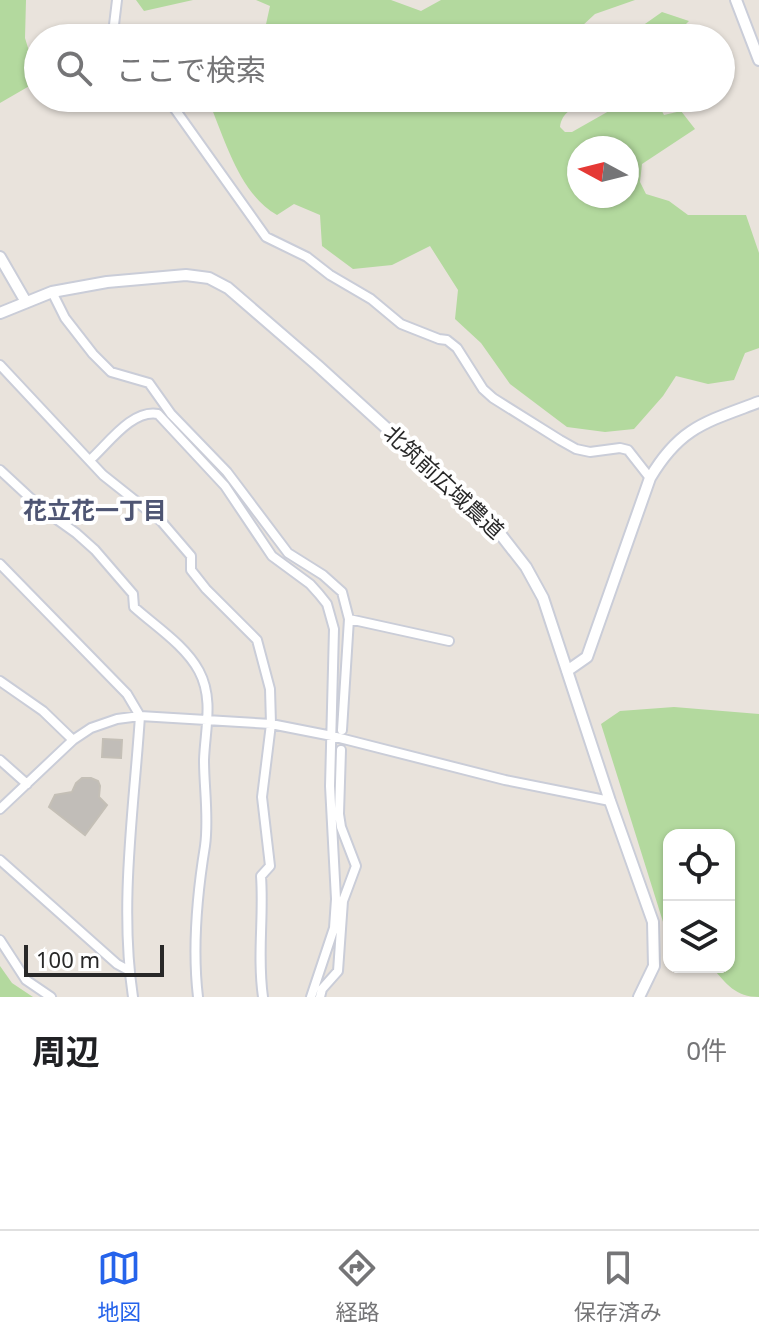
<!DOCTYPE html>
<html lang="ja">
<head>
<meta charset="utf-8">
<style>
  :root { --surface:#fff; --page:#f6f6f6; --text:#202124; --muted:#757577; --line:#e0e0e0; --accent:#2563eb }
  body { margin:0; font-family:"Noto Sans","Noto Sans JP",sans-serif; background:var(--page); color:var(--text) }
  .controls { position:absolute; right:24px; bottom:24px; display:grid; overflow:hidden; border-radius:16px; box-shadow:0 2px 6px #0004 }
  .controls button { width:72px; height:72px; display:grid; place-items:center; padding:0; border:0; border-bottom:2px solid var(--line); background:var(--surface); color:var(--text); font:40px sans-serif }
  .compass { position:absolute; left:567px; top:136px; width:72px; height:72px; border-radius:50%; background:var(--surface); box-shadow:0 2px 6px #0004; rotate:277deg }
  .scale { position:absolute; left:24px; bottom:20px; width:140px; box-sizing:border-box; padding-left:8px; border:4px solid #282828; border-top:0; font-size:22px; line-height:28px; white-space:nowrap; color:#282828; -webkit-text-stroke:6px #fff; paint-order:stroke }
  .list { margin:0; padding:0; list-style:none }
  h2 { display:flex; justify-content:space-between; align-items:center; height:104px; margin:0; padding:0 32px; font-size:34px }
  h2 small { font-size:26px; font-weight:400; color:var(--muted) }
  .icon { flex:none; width:44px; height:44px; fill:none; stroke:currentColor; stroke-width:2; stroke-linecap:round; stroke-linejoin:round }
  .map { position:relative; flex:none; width:759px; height:997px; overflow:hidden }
  .search { position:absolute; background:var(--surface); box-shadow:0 2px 6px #0004; left:24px; right:24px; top:24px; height:88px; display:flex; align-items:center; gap:20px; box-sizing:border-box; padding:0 28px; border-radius:44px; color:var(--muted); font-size:30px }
  .sheet { height:232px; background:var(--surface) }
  nav { display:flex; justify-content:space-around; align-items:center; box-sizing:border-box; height:112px; border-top:2px solid var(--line); background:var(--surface); font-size:22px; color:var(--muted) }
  nav a { display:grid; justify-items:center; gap:4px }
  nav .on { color:var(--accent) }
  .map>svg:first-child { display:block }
  .green { fill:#b3d99e; fill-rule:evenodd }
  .building { fill:#c1bdb8; stroke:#c4bfb6; stroke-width:2 }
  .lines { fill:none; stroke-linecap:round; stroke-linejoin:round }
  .minor-casing { stroke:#cacdd8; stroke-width:12 }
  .tertiary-casing { stroke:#cacdd8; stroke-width:14 }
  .minor { stroke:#fff; stroke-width:8 }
  .tertiary { stroke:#fff; stroke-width:10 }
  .labels { text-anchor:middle; stroke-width:8; stroke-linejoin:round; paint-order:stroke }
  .street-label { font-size:22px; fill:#282828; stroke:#fff }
  .neighbourhood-label { font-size:24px; font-weight:bold; fill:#4e5573; stroke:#fff }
</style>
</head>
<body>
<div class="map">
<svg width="759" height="997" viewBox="0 0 759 997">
  <rect width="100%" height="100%" fill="#e9e3dc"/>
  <path class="green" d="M0,0H26L25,38L38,81L0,103Z
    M136,0H193L144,11Z
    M256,0H391L421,11L441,0H635L595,14L569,38H263L270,6Z
    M662,12L689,21L672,38H625Z
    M261,98H588L586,102C573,108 562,112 560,127L565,132H572L609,111V98H655L664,115L681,111L695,129L642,164L640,182L646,194L669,201L688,215H746L759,253V348L745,353L734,380L708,384L676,376L663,396L634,429L605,432L567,427L510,384L481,343L455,319L458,290L430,246L392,265L353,269L322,246L320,215L294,204L277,215C241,195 226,143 211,107L248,110ZM579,148H627V196H579Z
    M674,707L759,714V997C736,997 726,984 712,967H729V835H669V927L664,925L601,724L620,711Z
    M0,966L12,983L33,997H0Z"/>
  <path class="building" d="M103,739L122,740L121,758L102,757Z
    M82,778H91L98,781L100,786L99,797L107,805L85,835L49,807L55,795L72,792L76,783Z"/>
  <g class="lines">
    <defs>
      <path id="minor" d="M117,0L114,25L118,38
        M167,98L266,237L307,257L330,275L371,299L401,324L439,339L447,340L457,348L483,389L493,398L560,440L576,449L590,452L620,448L628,450L650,478
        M52,292L65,318L93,354L111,372L149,383L171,414L227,472L288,553L323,575L342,592L349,619L342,730
        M0,365L103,475L161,521L191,556V570L206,589L257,640L270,689L271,724L262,797L270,866L261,876C264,917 257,956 263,997
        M90,460C108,444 132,409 158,414L225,486L272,556L310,584L319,594L327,604L334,629L330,786L336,899L334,928L311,997
        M0,470L41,508L76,533L95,550L133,594L134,607C155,626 185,645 199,671C214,699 205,730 204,760C204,788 209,818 205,846C197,895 192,947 198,997
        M0,564L127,694L140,716C134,808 119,905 133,997
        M349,619L449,641
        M0,681L43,711L73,740
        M0,760L27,784
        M0,809L73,740L91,728L117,719L140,716L271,724L332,736L505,780L610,801
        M0,860L117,964L128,970
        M0,940L26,980L51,997
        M320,997L322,989L338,971L343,901L356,866L341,827L339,814L341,750"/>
      <path id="tertiary" d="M736,0L759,60
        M0,257L26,302
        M0,313L52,292L107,282L186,275L209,278L228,288L317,365L494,526L526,567L543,598L610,801L653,922L654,966L639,997
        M567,671L587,657L650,478C680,427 706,422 759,402"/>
    </defs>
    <use href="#minor" class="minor-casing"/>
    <use href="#tertiary" class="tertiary-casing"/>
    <use href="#minor" class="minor"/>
    <use href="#tertiary" class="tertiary"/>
  </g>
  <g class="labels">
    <g class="street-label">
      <text transform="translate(444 482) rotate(43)" y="8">北筑前広域農道</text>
    </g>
    <g class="neighbourhood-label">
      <text x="95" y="519">花立花一丁目</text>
    </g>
  </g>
</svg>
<div class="controls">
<button><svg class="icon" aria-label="locate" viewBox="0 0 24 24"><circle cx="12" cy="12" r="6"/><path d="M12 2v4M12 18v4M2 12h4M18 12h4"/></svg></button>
<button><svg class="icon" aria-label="layers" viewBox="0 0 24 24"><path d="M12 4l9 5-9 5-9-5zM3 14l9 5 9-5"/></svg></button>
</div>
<svg class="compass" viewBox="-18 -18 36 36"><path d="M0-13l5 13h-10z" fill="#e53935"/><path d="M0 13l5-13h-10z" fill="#757577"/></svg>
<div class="scale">100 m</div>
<div class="search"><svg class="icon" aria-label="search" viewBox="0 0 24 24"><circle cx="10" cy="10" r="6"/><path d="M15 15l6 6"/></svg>ここで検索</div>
</div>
<section class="sheet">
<h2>周辺<small>0件</small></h2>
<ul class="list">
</ul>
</section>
<nav>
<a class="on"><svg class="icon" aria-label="map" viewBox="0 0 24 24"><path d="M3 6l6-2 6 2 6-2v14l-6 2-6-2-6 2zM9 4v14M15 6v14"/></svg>地図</a>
<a><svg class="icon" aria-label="directions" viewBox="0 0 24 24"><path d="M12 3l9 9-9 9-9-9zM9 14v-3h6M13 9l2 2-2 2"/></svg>経路</a>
<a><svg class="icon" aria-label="saved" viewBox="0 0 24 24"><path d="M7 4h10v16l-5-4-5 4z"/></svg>保存済み</a>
</nav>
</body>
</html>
